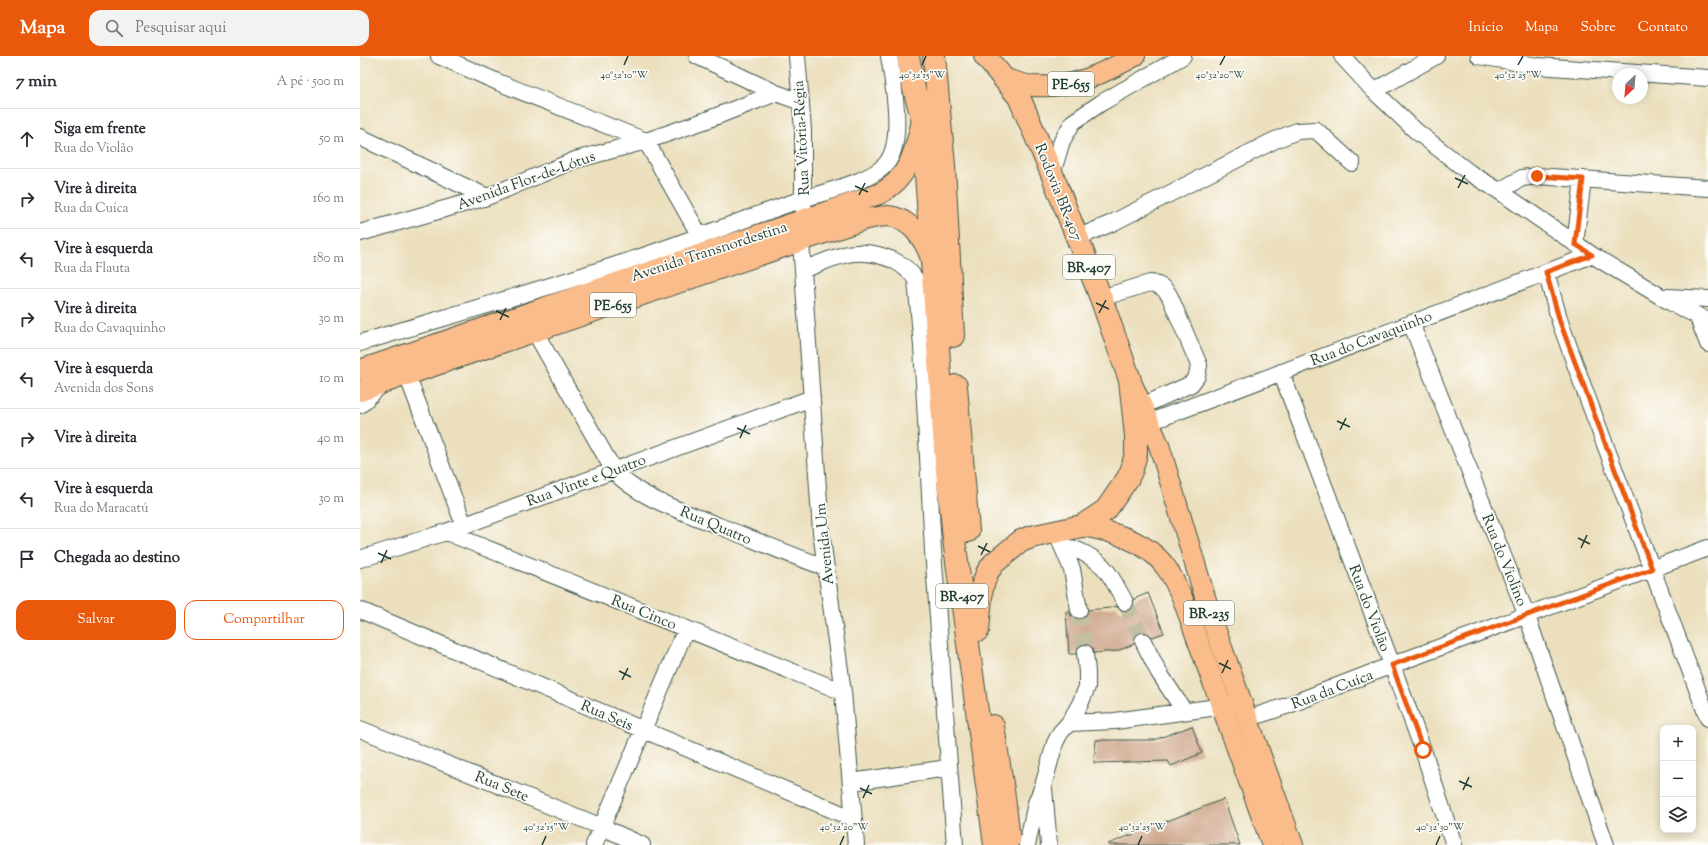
<!DOCTYPE html>
<html lang="pt">
<head>
<meta charset="utf-8">
<style>
  :root { --surface:#fff; --page:#f2f2f3; --text:#2b2b33; --muted:#7c7c81; --line:#e1e1e2; --accent:#ea580c }
  body { margin:0; font-family:"Sorts Mill Goudy",serif; background:var(--page); color:var(--text) }
  .controls { position:absolute; right:12px; bottom:12px; display:grid; overflow:hidden; border-radius:8px; box-shadow:0 2px 10px #0003 }
  .controls button { width:36px; height:36px; display:grid; place-items:center; padding:0; border:0; border-bottom:1px solid var(--line); background:var(--surface); color:var(--text); font:20px sans-serif }
  .compass { position:absolute; left:1252px; top:12px; width:36px; height:36px; border-radius:50%; background:var(--surface); box-shadow:0 2px 10px #0003; rotate:206deg }
  .stop { position:absolute; width:12px; height:12px; margin:-9px; border:3px solid #ea580c; border-radius:50%; background:#fff }
  .stop.end { background:#ea580c; border-color:#fff; box-shadow:0 1px 4px #0008 }
  .list { margin:0; padding:0; list-style:none }
  h2 { display:flex; justify-content:space-between; align-items:center; height:52px; margin:0; padding:0 16px; font-size:17px }
  h2 small { font-size:13px; font-weight:400; color:var(--muted) }
  .list li { display:grid; grid-template-columns:26px 1fr auto; gap:12px; align-items:center; box-sizing:border-box; height:60px; padding:0 16px; border-top:1px solid var(--line) }
  .list b { display:block; font-size:15px; white-space:nowrap }
  .list p { margin:0; font-size:13px; white-space:nowrap; color:var(--muted) }
  .list em { font-size:13px; font-style:normal; color:var(--muted) }
  .actions { display:flex; gap:8px; padding:12px 16px }
  .actions a { flex:1; padding:9px 0; border:1px solid var(--accent); border-radius:12px; text-align:center; font-size:14px; color:var(--accent) }
  .actions .main { background:var(--accent); color:#fff }
  .icon { flex:none; width:22px; height:22px; fill:none; stroke:currentColor; stroke-width:2; stroke-linecap:round; stroke-linejoin:round }
  .map { position:relative; flex:none; width:1348px; height:789px; overflow:hidden }
  header { display:flex; align-items:center; gap:24px; box-sizing:border-box; height:56px; padding:0 20px; background:var(--accent); color:#fff }
  header strong { font-size:19px }
  nav { display:flex; gap:22px; margin-inline-start:auto; font-size:14px }
  .search { width:280px; height:36px; background:var(--page); display:flex; align-items:center; gap:10px; box-sizing:border-box; padding:0 14px; border-radius:12px; color:var(--muted); font-size:15px }
  main { display:flex }
  aside { flex:1; background:var(--surface) }
  .map>svg:first-child { display:block }
  .building { fill:#cca386 }
  .lines { fill:none; stroke-linecap:round; stroke-linejoin:round }
  .minor-tunnel { stroke:#c2bfa2; stroke-width:16; stroke-dasharray:16 8; stroke-linecap:butt }
  .minor-casing { stroke:#3e5549; stroke-width:18 }
  .major-casing { stroke:#3e5549; stroke-width:22 }
  .highway-casing { stroke:#3e5549; stroke-width:24 }
  .minor { stroke:#fff; stroke-width:16 }
  .major { stroke:#fabc8b; stroke-width:20 }
  .highway { stroke:#fabc8b; stroke-width:22 }
  .route { stroke:#ea580c; stroke-width:5 }
  .ticks { fill:none; stroke:#1f3d34; stroke-width:1.5 }
  .labels { text-anchor:middle; stroke-width:3.5; stroke-linejoin:round; paint-order:stroke }
  .shield { fill:#fdfcf7; stroke:#62766e; stroke-width:1 }
  .shield-label { font-size:14px; font-weight:bold; fill:#1f3d34 }
  .street-label { font-size:15px; fill:#1f3d34; stroke:#fdfcf7 }
  .ticks-label { font-size:10px; text-anchor:middle; fill:#1f3d34; stroke:#fdfcf7; stroke-width:3.5; stroke-linejoin:round; paint-order:stroke }
</style>
</head>
<body>
<header>
<strong>Mapa</strong>
<div class="search"><svg class="icon" aria-label="search" viewBox="0 0 24 24"><circle cx="10" cy="10" r="6"/><path d="M15 15l6 6"/></svg>Pesquisar aqui</div>
<nav><a>Início</a><a>Mapa</a><a>Sobre</a><a>Contato</a></nav>
</header>
<main>
<aside>
<h2>7 min<small>A pé · 500 m</small></h2>
<ul class="list">
<li><svg class="icon" aria-label="ahead" viewBox="0 0 24 24"><path d="M12 20V5M6 11l6-6 6 6"/></svg><div><b>Siga em frente</b><p>Rua do Violão</p></div><em>50 m</em></li>
<li><svg class="icon" aria-label="right" viewBox="0 0 24 24"><path d="M7 20v-9h11M14 6l5 5-5 5"/></svg><div><b>Vire à direita</b><p>Rua da Cuíca</p></div><em>160 m</em></li>
<li><svg class="icon" aria-label="left" viewBox="0 0 24 24"><path d="M17 20v-9H6M10 6l-5 5 5 5"/></svg><div><b>Vire à esquerda</b><p>Rua da Flauta</p></div><em>180 m</em></li>
<li><svg class="icon" aria-label="right" viewBox="0 0 24 24"><path d="M7 20v-9h11M14 6l5 5-5 5"/></svg><div><b>Vire à direita</b><p>Rua do Cavaquinho</p></div><em>30 m</em></li>
<li><svg class="icon" aria-label="left" viewBox="0 0 24 24"><path d="M17 20v-9H6M10 6l-5 5 5 5"/></svg><div><b>Vire à esquerda</b><p>Avenida dos Sons</p></div><em>10 m</em></li>
<li><svg class="icon" aria-label="right" viewBox="0 0 24 24"><path d="M7 20v-9h11M14 6l5 5-5 5"/></svg><div><b>Vire à direita</b></div><em>40 m</em></li>
<li><svg class="icon" aria-label="left" viewBox="0 0 24 24"><path d="M17 20v-9H6M10 6l-5 5 5 5"/></svg><div><b>Vire à esquerda</b><p>Rua do Maracatú</p></div><em>30 m</em></li>
<li><svg class="icon" aria-label="arrive" viewBox="0 0 24 24"><path d="M6 21V4h12l-3 4 3 4H6"/></svg><div><b>Chegada ao destino</b></div></li>
</ul>
<div class="actions"><a class="main">Salvar</a><a>Compartilhar</a></div>
</aside>
<div class="map">
<svg width="1348" height="789" viewBox="0 0 1348 789">
  <rect width="100%" height="100%" fill="#fdfcf7"/>
  <filter id="ink" filterUnits="userSpaceOnUse"><feTurbulence type="fractalNoise" baseFrequency=".025" numOctaves="2"/><feDisplacementMap in="SourceGraphic" scale="8" xChannelSelector="R" yChannelSelector="G"/><feConvolveMatrix kernelMatrix="1 2 1 2 8 2 1 2 1" color-interpolation-filters="sRGB"/></filter>
  <filter id="wash" filterUnits="userSpaceOnUse"><feTurbulence type="fractalNoise" baseFrequency=".012" numOctaves="4" result="noise"/><feDisplacementMap in="SourceGraphic" scale="16" xChannelSelector="R" yChannelSelector="G"/><feGaussianBlur stdDeviation="0.9" result="paint"/><feColorMatrix in="noise" values="0 0 0 0 0 0 0 0 0 0 0 0 0 0 0 0 0 1.4 0 .05"/><feComposite in="paint" operator="in"/></filter>
  <g filter="url(#wash)">
    <rect width="100%" height="100%" fill="#ebdfbd"/>
    <g id="blocks">
      <path class="building" d="M788,537L804,577L792,581L788,577L779,576L775,580L774,588L757,595L734,597L732,591L724,588L719,590L716,598H709L706,555H709L711,560L715,563H720L725,561L728,554L750,552L756,550L760,554L765,555L773,551L774,543Z
        M832,670L842,697L811,710L808,705L734,707L736,684H794Z
        M864,743L880,789H748V788Z"/>
    </g>
  </g>
  <g filter="url(#ink)">
    <use href="#blocks" fill-opacity="0" stroke="#3e5549" stroke-width="1"/>
    <g class="lines">
      <path class="minor-tunnel" d="M765,546L783,585
        M719,554L725,597"/>
      <defs>
        <path id="minor" d="M79,0L140,27L286,85L340,180
          M337,0L416,37L441,46
          M437,0L443,74V152
          M982,0L1014,35L1056,75L1110,117L1139,135L1232,199L1310,246L1348,265
          M1119,0L1177,10L1348,22
          M1014,35L1076,0
          M0,81L127,141
          M692,118L702,85L713,66L741,47L823,0
          M1139,135L1162,122L1177,120L1348,132
          M0,177L127,141L215,104L286,85L344,65L416,37
          M717,182L752,167L913,85L937,75L956,74L992,107
          M441,186L461,476L483,636L496,789
          M1215,188L1223,123
          M443,214C477,201 496,188 533,204C543,209 550,214 556,224L562,290L573,494L595,789
          M1186,216L1200,266L1223,330L1348,662
          M1306,241L1348,243
          M741,242L790,227C799,228 806,233 810,241L839,309L837,320L831,328L782,350
          M1337,259L1348,288
          M1051,267L1167,560L1246,789
          M175,276L254,415C278,442 325,456 359,470C395,484 429,499 465,511
          M0,287C99,257 200,229 298,195C344,179 388,162 434,146C458,137 510,127 526,108C545,86 533,27 529,0
          M921,316L1032,609L1063,694L1094,789
          M47,319L104,469
          M0,349L21,329
          M790,366L1232,199
          M86,476L483,636
          M699,483L712,513L719,554
          M703,492C716,490 738,504 746,514C754,524 759,536 765,546
          M0,503L86,476L452,342
          M0,554L494,763
          M783,585L798,615L824,655
          M887,663L926,650L1032,609L1348,492
          M709,667L755,665L872,649
          M0,673L242,771L282,789
          M491,726L588,712
          M684,733L689,789
          M234,789L326,573
          M667,789L676,747L683,730L695,687L700,677L709,667L720,648L727,631V616L725,597"/>
        <path id="major" d="M643,22C653,25 663,29 673,30C712,33 742,18 775,0
          M0,314L519,138C548,123 554,98 561,69
          M773,330L799,389L852,564L933,789
          M0,335L506,163C513,162 521,160 528,160C550,162 565,184 571,203
          M722,470C750,475 785,484 804,509C812,518 817,531 822,541L912,789"/>
        <path id="highway" d="M548,0L554,33L562,61L586,406L595,491L635,789
          M574,0L584,109L593,280
          M596,330L608,475
          M618,574L622,531L627,517L634,507L661,485L671,481L722,470L746,454L768,422L772,413L776,397V380L770,324L741,242L692,118L659,41L625,0
          M633,670L644,741L649,783"/>
      </defs>
      <use href="#minor" class="minor-casing"/>
      <use href="#major" class="major-casing"/>
      <use href="#highway" class="highway-casing"/>
      <use href="#minor" class="minor"/>
      <use href="#major" class="major"/>
      <use href="#highway" class="highway"/>
    </g>
  </g>
  <g class="lines" filter="url(#ink)">
    <path class="route" d="M1063,694L1032,609L1292,513L1200,266L1186,216L1232,199L1215,188L1223,123L1177,120"/>
  </g>
  <path class="ticks" d="M264,9L268,0M562,9L566,0M860,9L865,0M1158,9L1163,0M1095,122L1108,128M495,130L508,136M1098,132L1105,119M499,139L505,127M736,247L749,253M136,255L149,261M739,257L746,244M140,264L146,252M977,365L990,371M377,372L390,378M980,374L986,362M380,382L386,369M1218,482L1230,488M618,490L630,496M1221,492L1227,479M18,497L31,503M621,499L627,487M21,507L27,494M859,607L871,613M259,615L271,621M862,617L868,604M262,624L268,612M1099,725L1112,731M500,732L512,738M1103,734L1109,721M503,742L509,729M182,789L186,780M480,789L484,780M778,789L782,780M1076,789L1080,780"/>
  <g class="labels">
    <g class="shield">
      <rect x="688" y="16" width="46" height="24" rx="3"/>
      <rect x="703" y="199" width="52" height="24" rx="3"/>
      <rect x="230" y="237" width="46" height="24" rx="3"/>
      <rect x="576" y="528" width="52" height="24" rx="3"/>
      <rect x="824" y="545" width="50" height="24" rx="3"/>
    </g>
    <g class="shield-label">
      <text x="711" y="33">PE-655</text>
      <text x="729" y="216">BR-407</text>
      <text x="253" y="254">PE-655</text>
      <text x="602" y="545">BR-407</text>
      <text x="849" y="562">BR-235</text>
    </g>
    <g class="street-label">
      <text transform="translate(441 82) rotate(-93)" y="5">Rua Vitória-Régia</text>
      <text transform="translate(166 124) rotate(-20)" y="5">Avenida Flor-de-Lótus</text>
      <text transform="translate(699 136) rotate(68)" y="5">Rodovia BR-407</text>
      <text transform="translate(349 195) rotate(-18)" y="5">Avenida Transnordestina</text>
      <text transform="translate(1011 282) rotate(-21)" y="5">Rua do Cavaquinho</text>
      <text transform="translate(226 424) rotate(-20)" y="5">Rua Vinte e Quatro</text>
      <text transform="translate(356 469) rotate(23)" y="5">Rua Quatro</text>
      <text transform="translate(464 488) rotate(-96)" y="5">Avenida Um</text>
      <text transform="translate(1145 504) rotate(68)" y="5">Rua do Violino</text>
      <text transform="translate(1010 552) rotate(69)" y="5">Rua do Violão</text>
      <text transform="translate(284 556) rotate(22)" y="5">Rua Cinco</text>
      <text transform="translate(972 633) rotate(-21)" y="5">Rua da Cuíca</text>
      <text transform="translate(247 659) rotate(23)" y="5">Rua Seis</text>
      <text transform="translate(142 730) rotate(22)" y="5">Rua Sete</text>
    </g>
  </g>
  <g class="ticks-label">
    <text x="264" y="22">40°32'10"W</text>
    <text x="562" y="22">40°32'15"W</text>
    <text x="860" y="22">40°32'20"W</text>
    <text x="1158" y="22">40°32'25"W</text>
    <text x="186" y="774">40°32'15"W</text>
    <text x="484" y="774">40°32'20"W</text>
    <text x="782" y="774">40°32'25"W</text>
    <text x="1080" y="774">40°32'30"W</text>
  </g>
</svg>
<div class="controls">
<button>+</button>
<button>−</button>
<button><svg class="icon" aria-label="layers" viewBox="0 0 24 24"><path d="M12 4l9 5-9 5-9-5zM3 14l9 5 9-5"/></svg></button>
</div>
<svg class="compass" viewBox="-18 -18 36 36"><path d="M0-13l5 13h-10z" fill="#e53935"/><path d="M0 13l5-13h-10z" fill="#7c7c81"/></svg>
<div class="stop" style="left:1063px;top:694px"></div>
<div class="stop end" style="left:1177px;top:120px"></div>
</div>
</main>
</body>
</html>
